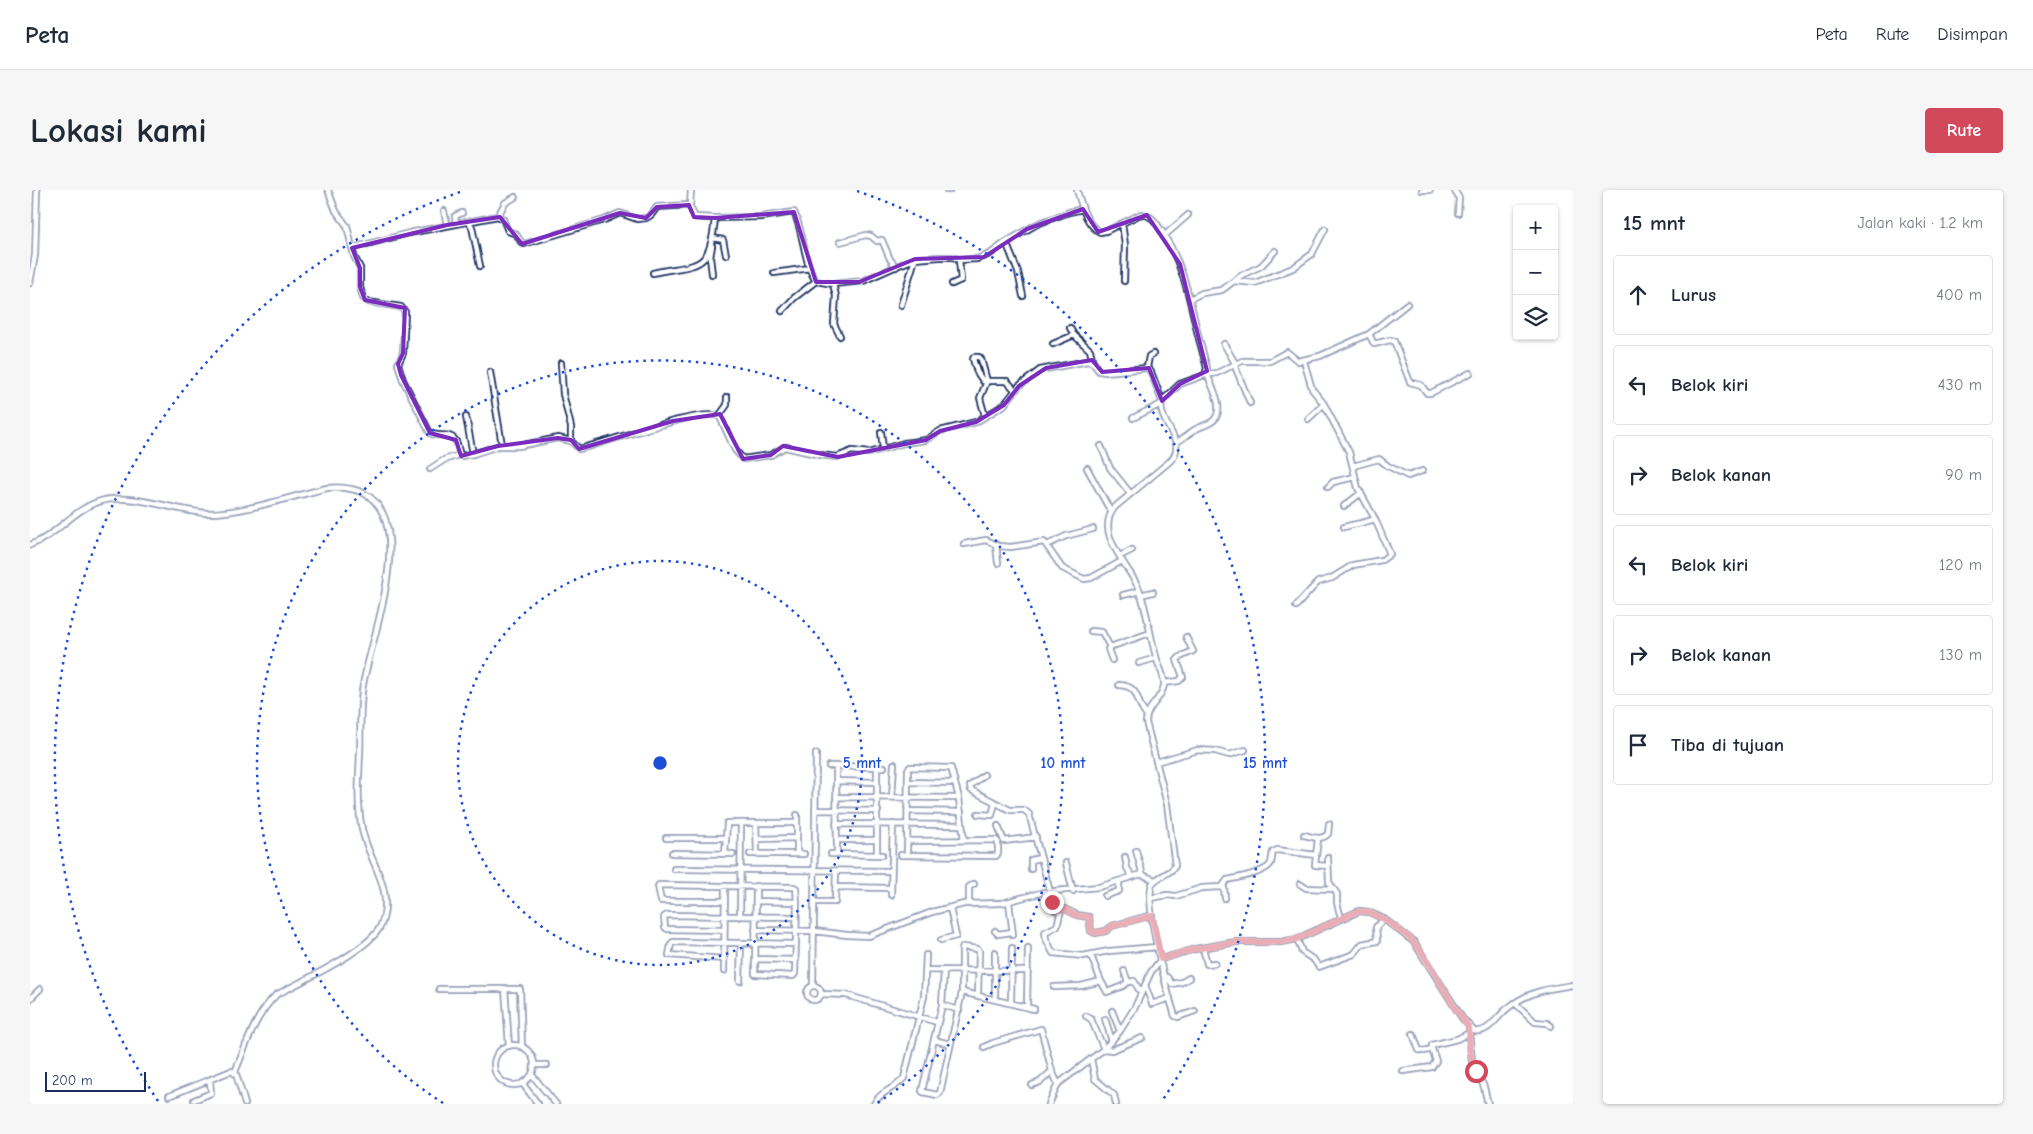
<!DOCTYPE html>
<html lang="id">
<head>
<meta charset="utf-8">
<style>
  :root { --surface:#fff; --page:#f6f6f7; --text:#1f2937; --muted:#747a83; --line:#e0e1e3; --accent:#d1495b }
  body { margin:0; font-family:"Comic Neue",sans-serif; background:var(--page); color:var(--text) }
  .controls { position:absolute; right:15px; top:15px; display:grid; overflow:hidden; border-radius:5px; box-shadow:0 1px 4px #0004 }
  .controls button { width:45px; height:45px; display:grid; place-items:center; padding:0; border:0; border-bottom:1px solid var(--line); background:var(--surface); color:var(--text); font:25px sans-serif }
  .scale { position:absolute; left:15px; bottom:12px; width:101px; box-sizing:border-box; padding-left:5px; border:2px solid #1b2f5e; border-top:0; font-size:14px; line-height:18px; white-space:nowrap; color:#1b2f5e; -webkit-text-stroke:4px #fff; paint-order:stroke }
  .stop { position:absolute; width:15px; height:15px; margin:-11px; border:4px solid #d1495b; border-radius:50%; background:#fff }
  .stop.end { background:#d1495b; border-color:#fff; box-shadow:0 1px 5px #0008 }
  .list { margin:0; padding:0; list-style:none }
  h2 { display:flex; justify-content:space-between; align-items:center; height:65px; margin:0; padding:0 20px; font-size:21px }
  h2 small { font-size:16px; font-weight:400; color:var(--muted) }
  .list li { display:grid; grid-template-columns:32px 1fr auto; gap:15px; align-items:center; box-sizing:border-box; height:80px; margin:0 10px 10px; padding:0 10px; border:1px solid var(--line); border-radius:5px }
  .list b { display:block; font-size:19px; white-space:nowrap }
  .list em { font-size:16px; font-style:normal; color:var(--muted) }
  .icon { flex:none; width:28px; height:28px; fill:none; stroke:currentColor; stroke-width:2; stroke-linecap:round; stroke-linejoin:round }
  .map { position:relative; flex:none; width:1543px; height:914px; overflow:hidden; border-radius:5px }
  header { display:flex; align-items:center; gap:30px; box-sizing:border-box; height:70px; padding:0 25px; background:var(--surface); border-bottom:1px solid var(--line) }
  header strong { font-size:24px }
  nav { display:flex; gap:28px; margin-inline-start:auto; font-size:18px }
  .intro { display:flex; align-items:center; justify-content:space-between; box-sizing:border-box; height:120px; padding:0 30px }
  h1 { margin:0; font-size:35px }
  .button { padding:12px 22px; border-radius:5px; background:var(--accent); color:#fff; font-size:18px; font-weight:700 }
  main { display:flex; gap:30px; padding:0 30px }
  aside { flex:1; background:var(--surface); border-radius:5px; box-shadow:0 1px 4px #0004 }
  .map>svg:first-child { display:block }
  .lines { fill:none; stroke-linecap:round; stroke-linejoin:round }
  .minor-casing { stroke:#1b2f5e; stroke-width:8 }
  .minor { stroke:#fff; stroke-width:4.5 }
  .route { stroke:#d1495b; stroke-width:6 }
  .marked { fill:none; stroke:#7b2cbf; stroke-width:4; stroke-linejoin:round }
  .ring { fill:none; stroke:#1d4ed8; stroke-width:2.5; stroke-dasharray:2.5 5 }
  .centre { fill:#1d4ed8; stroke:#fff; stroke-width:2.5 }
  .ring-label { font-size:15px; text-anchor:middle; font-weight:bold; fill:#1d4ed8; stroke:#fff; stroke-width:4; stroke-linejoin:round; paint-order:stroke }
</style>
</head>
<body>
<header>
<strong>Peta</strong>
<nav><a>Peta</a><a>Rute</a><a>Disimpan</a></nav>
</header>
<div class="intro"><h1>Lokasi kami</h1><a class="button">Rute</a></div>
<main>
<div class="map">
<svg width="1543" height="914" viewBox="0 0 1543 914">
  <rect width="100%" height="100%" fill="#fff"/>
  <filter id="ink" filterUnits="userSpaceOnUse"><feTurbulence type="fractalNoise" baseFrequency=".02" numOctaves="2"/><feDisplacementMap in="SourceGraphic" scale="10" xChannelSelector="R" yChannelSelector="G"/><feConvolveMatrix kernelMatrix="1 2 1 2 8 2 1 2 1" color-interpolation-filters="sRGB"/></filter>
  <g filter="url(#ink)">
    <g class="lines">
      <defs>
        <path id="minor" d="M298,0L306,21L317,36L324,66L330,78V97L333,108L338,112L371,117L375,122L373,163L368,174L373,190L400,243C408,248 419,242 425,250C429,255 427,261 431,266L443,264L468,256H489L528,248L541,251L549,259C573,254 675,216 690,227L705,260L713,269L741,265L755,257L790,265L807,267L822,261L839,263L874,253L896,250L910,241L946,232L974,215L989,196L1010,180L1058,171L1063,173L1069,181L1075,182L1117,178L1121,182L1132,211
          M917,0H920
          M1047,0C1051,14 1056,35 1070,42L1076,41L1111,24C1123,25 1127,34 1133,43C1154,77 1159,107 1168,145C1171,156 1174,167 1177,178L1175,185L1150,194L1132,211C1126,233 1161,253 1139,272L1085,317C1063,343 1099,375 1109,399C1118,423 1120,449 1128,473C1131,480 1135,488 1134,495C1132,510 1116,516 1116,532L1137,614L1145,676C1140,685 1128,685 1122,694C1114,716 1137,801 1145,826L1148,827L1165,821
          M1392,0H1400
          M1424,0L1429,8L1428,23
          M660,16L661,0
          M414,21L417,35
          M468,26L475,13L485,7
          M439,32L442,37L450,76
          M1092,33L1095,55L1094,91
          M426,34L425,26L432,23
          M1134,46L1158,25
          M683,48L693,50L696,65
          M810,52L836,45L841,46L847,51L852,50L860,69L866,77
          M976,52L988,82L993,106
          M682,56L680,67L682,84
          M322,58L379,43L468,26L473,29L478,41L486,44L491,52L494,54L574,30L590,23L607,29L616,28L621,25L627,17L659,15L665,27L685,28L731,27L764,22C774,43 774,74 786,91L803,94L833,91L869,75L885,69L909,67H923L929,70L947,69L960,64L976,52L1007,34L1039,22L1053,19
          M623,83C668,73 680,83 685,28
          M744,83L780,78
          M1204,91L1212,85L1231,76L1245,61
          M0,93L5,65L7,0
          M803,94L806,106L804,134L810,146
          M922,94L931,90L929,70
          M1160,109L1172,103L1192,100L1204,91L1225,93L1263,78L1282,64L1295,39
          M871,115L885,69
          M752,121L764,108L786,91
          M1040,138L1044,145
          M1339,144L1377,114
          M1023,154L1044,145L1060,160L1063,173
          M1194,154L1205,173
          M531,173L533,204L541,237V251
          M1204,174L1220,213
          M1117,178L1119,166L1123,164
          M460,182L472,255
          M1175,185L1187,183L1212,171H1240L1257,162L1268,171L1290,166L1339,144L1344,154L1360,150L1364,151L1380,192L1391,195L1397,203H1401L1440,183
          M956,190L953,191L947,182L943,169L944,167H949L951,169L957,191
          M957,191H977L985,200
          M689,226L697,215V207
          M955,226L950,208L957,191
          M436,227L443,264
          M1103,228L1131,214
          M1278,229L1294,214
          M851,242L853,259
          M1146,252C1154,249 1159,243 1166,239C1172,236 1180,234 1184,230C1195,218 1182,197 1177,184
          M1071,256L1080,278L1100,303
          M1323,276L1349,269L1358,276L1378,286L1392,281
          M1057,278L1081,322
          M400,279L414,270L429,265
          M1298,297L1303,292L1325,287
          M1314,316L1331,303
          M1314,337C1325,334 1334,333 1345,329
          M934,354L956,350L969,356L981,357L1014,352L1032,378L1054,389L1061,388L1092,371
          M0,355C29,345 43,317 75,310C107,304 144,321 177,323C210,324 263,306 297,298C405,289 342,441 333,495C329,517 331,541 330,563C329,586 327,611 331,634C336,670 366,696 351,735C341,760 271,791 246,805C225,825 216,856 205,882
          M966,355L968,373
          M1017,355L1036,346L1063,339
          M1090,366L1102,360
          M1093,405L1110,401
          M1110,405L1123,402
          M1266,416L1288,392L1302,388L1323,375L1352,370L1360,364L1345,329L1328,298L1319,262L1294,214L1282,199L1274,171
          M1061,441L1072,442L1080,457
          M1082,470L1078,459L1080,457L1120,443
          M1109,473L1126,468
          M1134,493L1149,491L1153,487L1147,470L1150,467L1163,461L1156,447
          M1089,495C1111,496 1105,512 1116,525
          M1126,572L1168,560L1185,561L1199,565L1215,560
          M799,576L854,577
          M806,576L807,664
          M847,577V665
          M954,585L940,596L941,600L980,620H994L999,624L1025,720L1035,719L1047,725L1059,727L1061,741L1065,743L1076,741L1082,736L1122,725
          M806,591L847,592
          M878,592L925,593
          M806,607L929,608
          M862,607L864,574
          M785,620L848,621
          M878,621L931,622
          M948,624L962,625L965,613
          M726,633L727,664
          M806,634L931,635
          M968,636L974,651L1006,647
          M1274,645C1283,647 1291,651 1298,644L1299,634
          M636,648H695
          M1288,648L1285,675L1298,676
          M727,649L767,648
          M807,650H847
          M1106,661L1113,685
          M642,663L703,664
          M695,663L697,633H767
          M720,664H774
          M767,664V625
          M801,664L852,665
          M871,665L966,666L968,664V652L966,650L878,651
          M877,665L878,579L880,577L921,578L929,608L934,650
          M1095,667L1097,678L1102,686
          M1298,668L1299,692L1307,704V713L1311,728
          M1036,673L1043,701
          M644,679L861,681
          M1001,679V670L1010,668
          M1270,694L1276,698L1302,699
          M806,697L860,698
          M1192,697L1197,690C1206,688 1237,683 1241,673C1242,670 1242,665 1243,662L1247,660L1286,665
          M861,705L863,634
          M1075,706L1089,701V691
          M1121,708L1137,705L1146,706L1172,698L1191,697L1194,698L1195,708
          M695,711H631L628,696L629,695L764,697L766,698L767,712L765,784L763,786L725,784L726,696
          M726,711L767,712
          M784,712H805L806,681
          M979,712L983,745
          M939,714V697L944,694
          M1031,720L1027,736L1015,742L1016,749L1023,763L1053,766L1079,761L1127,757
          M710,727L711,633
          M694,740L637,739L635,737L634,727L637,725L766,727
          M725,740L784,741L817,745L839,746L902,722L934,714L972,713L1014,702L1069,697L1108,685H1113L1125,690
          M965,741L968,744L982,742
          M1267,749L1272,762L1284,770L1289,777L1324,764L1332,754L1347,751L1346,737L1354,729
          M911,750L926,746L920,718
          M1173,758L1177,774L1185,773
          M1061,766L1071,791
          M694,769L639,765L641,754L643,752L766,754
          M725,769L766,770
          M896,780L998,781
          M914,780L912,815L892,901L893,902L907,905L910,903L932,802V759L933,757L948,759L949,761L948,806
          M694,781L695,696
          M1094,781L1098,792L1104,791L1111,803
          M1137,787L1142,794L1152,792L1159,788
          M710,791L711,754
          M1115,795L1122,814L1140,808
          M777 803a7 7 0 1 1 14 0a7 7 0 1 1-14 0Z
          M783,796L786,564
          M1024,797L1051,796L1071,791L1077,802L1093,796L1098,792
          M475,798L479,856
          M409,799H490L492,857
          M932,802L1004,819
          M791,804L816,805L907,832
          M0,809L10,799
          M965,809V762
          M981,813L982,758
          M1485,813L1505,832L1517,833L1521,836
          M912,815L929,820
          M997,817L998,758
          M1082,821L1090,841
          M1056,826L1061,829L1074,859
          M1075,829L1082,851
          M1439,841L1442,871L1454,897L1458,914
          M1383,844L1389,860L1394,861L1402,859
          M904,850L920,854
          M464 875a20 20 0 1 1 40 0a20 20 0 1 1-40 0Z
          M954,857L963,853L1011,839L1022,881L1028,894
          M1074,859L1082,860L1112,848
          M1061,869L1065,889L1084,905L1086,914
          M504,875H517
          M1373,881L1402,877L1406,871L1402,859V855L1427,849L1439,843
          M502,885L526,914
          M492,893L508,914
          M1002,895L1010,892L1022,881
          M139,906L201,881L206,884L215,914
          M164,910L181,903L180,891
          M844,914C850,901 866,899 874,888L894,807L896,765
          M1019,914L1028,894L1074,859L1090,841L1105,817L1121,782L1131,769L1165,759L1206,752H1251L1267,749L1329,721L1339,722L1354,729L1384,752L1432,828L1444,841C1459,844 1467,826 1478,818C1499,801 1517,799 1543,795"/>
      </defs>
      <use href="#minor" class="minor-casing"/>
      <use href="#minor" class="minor"/>
    </g>
  </g>
  <g class="lines" filter="url(#ink)">
    <path class="route" d="M1022,712L1027,720L1035,719L1045,725L1059,727L1061,741L1065,743L1076,741L1082,736L1122,726L1131,769L1165,759L1206,752H1251L1267,749L1319,725L1329,721L1338,722L1354,729L1380,748L1394,766L1425,818L1439,838L1440,862L1446,881"/>
  </g>
  <path d="M0 0H1543V914H0ZM659,15L664,27L685,28L764,22L786,92H829L885,69L954,67L997,39L1053,19L1068,42L1117,25L1150,74L1177,181L1150,194L1132,211L1119,178L1072,182L1062,170L1016,178L989,196L974,215L946,232L910,241L896,250L808,267L753,256L741,265L713,269L690,224L643,231L549,259L541,250L528,248L468,256L431,266L426,250L400,243L371,185L368,174L373,163L375,118L335,110L330,97V78L322,58L417,35L470,27L492,54L590,23L616,28L627,17Z" fill="#fff" fill-opacity=".55" fill-rule="evenodd"/>
  <path class="marked" d="M659,15L664,27L685,28L764,22L786,92H829L885,69L954,67L997,39L1053,19L1068,42L1117,25L1150,74L1177,181L1150,194L1132,211L1119,178L1072,182L1062,170L1016,178L989,196L974,215L946,232L910,241L896,250L808,267L753,256L741,265L713,269L690,224L643,231L549,259L541,250L528,248L468,256L431,266L426,250L400,243L371,185L368,174L373,163L375,118L335,110L330,97V78L322,58L417,35L470,27L492,54L590,23L616,28L627,17Z"/>
  <g class="ring">
    <circle cx="630" cy="573" r="202"/>
    <path d="M413 913A403 403 0 1 1 847 913"/>
    <path d="M128 911A605 605 0 0 1 433 1M827 1A605 605 0 0 1 1132 911"/>
  </g>
  <circle cx="630" cy="573" r="8" class="centre"/>
  <g class="ring-label">
    <text x="832" y="578">5 mnt</text>
    <text x="1033" y="578">10 mnt</text>
    <text x="1235" y="578">15 mnt</text>
  </g>
</svg>
<div class="controls">
<button>+</button>
<button>−</button>
<button><svg class="icon" aria-label="layers" viewBox="0 0 24 24"><path d="M12 4l9 5-9 5-9-5zM3 14l9 5 9-5"/></svg></button>
</div>
<div class="scale">200 m</div>
<div class="stop" style="left:1446px;top:881px"></div>
<div class="stop end" style="left:1022px;top:712px"></div>
</div>
<aside>
<h2>15 mnt<small>Jalan kaki · 1.2 km</small></h2>
<ul class="list">
<li><svg class="icon" aria-label="ahead" viewBox="0 0 24 24"><path d="M12 20V5M6 11l6-6 6 6"/></svg><div><b>Lurus</b></div><em>400 m</em></li>
<li><svg class="icon" aria-label="left" viewBox="0 0 24 24"><path d="M17 20v-9H6M10 6l-5 5 5 5"/></svg><div><b>Belok kiri</b></div><em>430 m</em></li>
<li><svg class="icon" aria-label="right" viewBox="0 0 24 24"><path d="M7 20v-9h11M14 6l5 5-5 5"/></svg><div><b>Belok kanan</b></div><em>90 m</em></li>
<li><svg class="icon" aria-label="left" viewBox="0 0 24 24"><path d="M17 20v-9H6M10 6l-5 5 5 5"/></svg><div><b>Belok kiri</b></div><em>120 m</em></li>
<li><svg class="icon" aria-label="right" viewBox="0 0 24 24"><path d="M7 20v-9h11M14 6l5 5-5 5"/></svg><div><b>Belok kanan</b></div><em>130 m</em></li>
<li><svg class="icon" aria-label="arrive" viewBox="0 0 24 24"><path d="M6 21V4h12l-3 4 3 4H6"/></svg><div><b>Tiba di tujuan</b></div></li>
</ul>
</aside>
</main>
</body>
</html>
